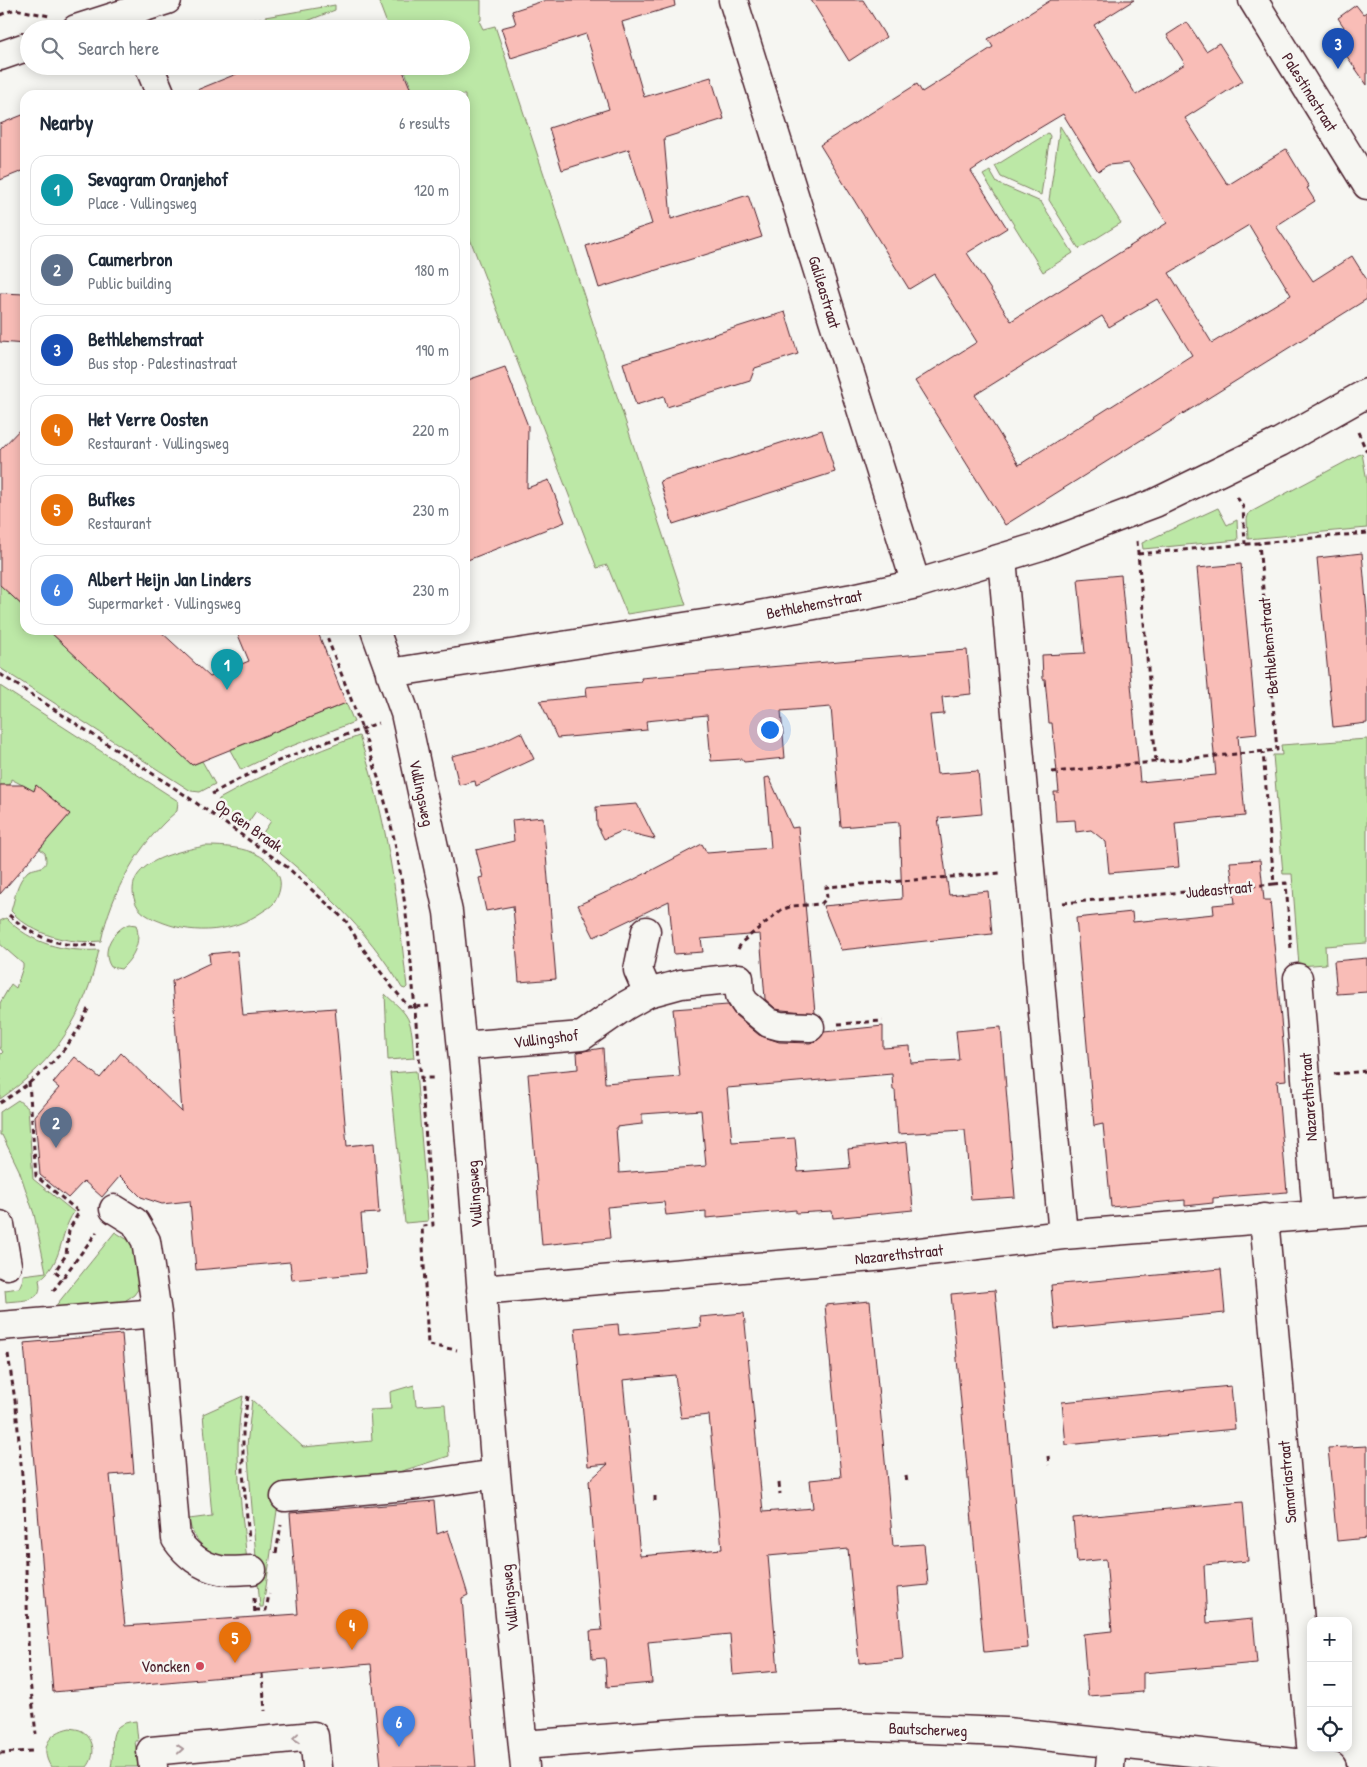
<!DOCTYPE html>
<html lang="en">
<head>
<meta charset="utf-8">
<style>
  :root { --surface:#fff; --page:#f6f6f7; --text:#1f2937; --muted:#747a83; --line:#e0e1e3; --accent:#1a73e8 }
  body { margin:0; font-family:"Patrick Hand",sans-serif; background:var(--page); color:var(--text) }
  .controls { position:absolute; right:15px; bottom:15px; display:grid; overflow:hidden; border-radius:10px; box-shadow:0 2px 12px #0003 }
  .controls button { width:45px; height:45px; display:grid; place-items:center; padding:0; border:0; border-bottom:1px solid var(--line); background:var(--surface); color:var(--text); font:25px sans-serif }
  .you { position:absolute; left:769px; top:729px; width:18px; height:18px; margin:-12px; border:4px solid #fff; border-radius:50%; background:#1a73e8; box-shadow:0 0 0 8px #1a73e833 }
  .badge { display:grid; place-items:center; width:32px; height:32px; border-radius:50%; background:var(--accent); color:#fff; font-size:16px; font-weight:700 }
  .pin { position:absolute; translate:-50% -41px; filter:drop-shadow(0 1px 2px #0008) }
  .pin::after { content:''; position:absolute; top:26px; width:18px; height:15px; background:inherit; clip-path:polygon(0 0,100% 0,50% 100%) }
  .list { margin:0; padding:0; list-style:none }
  h2 { display:flex; justify-content:space-between; align-items:center; height:65px; margin:0; padding:0 20px; font-size:21px }
  h2 small { font-size:16px; font-weight:400; color:var(--muted) }
  .list li { display:grid; grid-template-columns:32px 1fr auto; gap:15px; align-items:center; box-sizing:border-box; height:70px; margin:0 10px 10px; padding:0 10px; border:1px solid var(--line); border-radius:15px }
  .list b { display:block; font-size:19px; white-space:nowrap }
  .list p { margin:0; font-size:16px; white-space:nowrap; color:var(--muted) }
  .list em { font-size:16px; font-style:normal; color:var(--muted) }
  .icon { flex:none; width:28px; height:28px; fill:none; stroke:currentColor; stroke-width:2; stroke-linecap:round; stroke-linejoin:round }
  .map { position:relative; flex:none; width:1367px; height:1767px; overflow:hidden }
  .search { position:absolute; background:var(--surface); box-shadow:0 2px 12px #0003; left:20px; top:20px; width:450px; height:55px; display:flex; align-items:center; gap:12px; box-sizing:border-box; padding:0 18px; border-radius:28px; color:var(--muted); font-size:19px }
  .panel { position:absolute; background:var(--surface); box-shadow:0 2px 12px #0003; left:20px; top:90px; width:450px; height:545px; border-radius:15px }
  .map>svg:first-child { display:block }
  .green { fill:#bce8a6; stroke:#838468 }
  .building { fill:#f9bdb7; stroke:#4a1f2b; fill-rule:evenodd }
  .lines { fill:none; stroke-linecap:round; stroke-linejoin:round }
  .minor-casing { stroke:#4a1f2b; stroke-width:31 }
  .path { stroke:#4a1f2b; stroke-width:3; stroke-dasharray:5 4; stroke-linecap:butt }
  .minor { stroke:#f6f6f2; stroke-width:28 }
  .oneway { stroke:#a99598 }
  .poi-dot { fill:#d1495b; stroke:#f6f6f2; stroke-width:2 }
  .labels { text-anchor:middle; stroke-width:5; stroke-linejoin:round; paint-order:stroke }
  .street-label { font-size:16px; fill:#4a1f2b; stroke:#f6f6f2 }
  .poi-label { font-size:16px; fill:#4a1f2b; stroke:#f6f6f2; text-anchor:end }
</style>
</head>
<body>
<div class="map">
<svg width="1367" height="1767" viewBox="0 0 1367 1767">
  <rect width="100%" height="100%" fill="#f6f6f2"/>
  <filter id="ink" filterUnits="userSpaceOnUse"><feTurbulence type="fractalNoise" baseFrequency=".02" numOctaves="2"/><feDisplacementMap in="SourceGraphic" scale="10" xChannelSelector="R" yChannelSelector="G"/><feConvolveMatrix kernelMatrix="1 2 1 2 8 2 1 2 1" color-interpolation-filters="sRGB"/></filter>
  <g filter="url(#ink)">
    <path class="green" d="M378,0H481V20L479,21L483,29L495,26L686,605L627,614L607,565L597,568L465,226V95H414L403,66H461V29H389Z
      M335,5V10L287,29H269L265,17Z
      M261,18L266,29H210Z
      M1060,126L1121,223L1079,249L1049,200Z
      M1048,133L1050,136L1041,195L1001,177L995,166Z
      M990,171L997,183L1041,202L1073,253L1043,272L983,175Z
      M1362,453L1367,481V528L1248,539L1247,519L1249,513Z
      M1218,508L1227,525L1237,520L1238,540L1143,549L1142,543Z
      M0,585L25,608V630H48L192,765L202,761L215,784L200,792L191,791L0,668Z
      M0,686L178,801L177,811C138,844 112,891 101,941C69,944 34,936 11,911C16,895 16,883 28,871C40,866 49,870 45,853L40,849L70,814L36,785L34,791L11,779L10,785H0Z
      M346,703L354,722L284,749L241,770L230,750Z
      M359,736C388,821 397,898 407,987L405,989L402,988C368,929 313,879 260,837L271,821L256,811L245,827L219,810L217,806L219,799C264,774 310,753 359,736Z
      M1367,739V943L1325,946L1326,964L1299,966L1292,874H1283L1273,755H1282L1281,745Z
      M205,846C231,846 265,848 278,875C283,883 279,895 274,903C271,907 266,909 262,912C233,932 196,935 164,923C151,918 137,913 134,898C125,861 180,851 205,846Z
      M6,918C31,944 64,952 99,950C85,1015 56,1061 0,1099V1055L3,1052L0,1048V1003L11,984L16,988L23,967V964L0,944V921Z
      M129,924L136,925C142,942 133,958 121,969L111,967C100,951 113,930 129,924Z
      M385,994C391,1000 400,1007 405,1014C414,1026 412,1044 414,1058L388,1060Z
      M416,1071L428,1221L405,1223L390,1073Z
      M18,1100L28,1108L33,1179L74,1212C58,1236 64,1262 39,1280C45,1303 21,1300 6,1302L5,1290L19,1288L23,1279V1275L46,1272L34,1214L19,1170L2,1135H0V1112Z
      M115,1232L133,1243L140,1279L139,1288L134,1295L123,1302L54,1308Z
      M414,1385L416,1406L445,1404L449,1456L396,1473L281,1483L263,1607H260L247,1446L252,1400L303,1447L372,1441L370,1410L391,1409L390,1392Z
      M243,1396C232,1451 242,1508 247,1562C221,1564 192,1546 189,1519L212,1516L203,1414Z
      M136,1721L138,1741H135L138,1767H111C116,1744 103,1724 136,1721Z
      M70,1728C74,1729 79,1729 82,1731C95,1739 96,1756 87,1767H51C39,1748 49,1732 70,1728Z"/>
    <path class="building" d="M546,0H674L675,6L622,22L644,97L711,77L724,119L664,138L671,219L748,195L762,237L599,288L586,246L652,224L629,149L562,170L549,128L609,109L586,34L511,58L501,28L516,24L512,11Z
      M811,0H863L886,37L849,61Z
      M1051,0H1134L1094,25L1136,95L1185,64L1167,35L1187,22L1206,51L1219,43L1243,81L1185,118L1228,185L1286,149L1309,187L1307,188L1315,201L1276,226L1313,281L1352,256L1367,280V299L1005,525L915,381L977,342L934,274L909,289L820,145L917,84L922,92L957,70L993,47L988,39ZM1063,114L1098,171L1108,165L1129,163L1167,223L1011,321L967,253L1007,228L971,171L1018,140V141ZM1249,225L1291,295L1212,343L1169,273ZM1157,299L1192,355L1019,465L975,395L1102,316L1109,327Z
      M1356,5L1363,14L1367,12V85L1332,35L1344,27L1338,18Z
      M256,66H401L413,95H188L187,94Z
      M25,114V170L0,180V124Z
      M0,293L25,294V344L0,342Z
      M785,312L798,354L755,368L750,381L667,407L664,396L636,405L623,363Z
      M505,367L528,426L527,488L549,480L565,522L465,561V381Z
      M25,424V608L0,585V450Z
      M822,430L835,472L673,524L660,481Z
      M1362,553L1367,613V723L1333,727L1317,558Z
      M1241,564L1257,734L1238,736L1245,816L1175,823L1179,867L1109,873L1106,842L1091,830L1076,832L1075,820L1056,821L1054,792H1059L1052,723H1049L1045,679H1043L1042,655L1085,653L1078,579L1121,575L1140,782L1216,775L1197,568Z
      M48,630H159L210,677L249,661L236,630H317L346,703L192,765Z
      M967,650L971,694L942,697L944,714L930,715L937,774L978,771L982,814L938,818L949,895L988,891L992,934L841,950L823,906L902,899L899,822L841,827L831,707L781,711L785,758L744,762L742,759L711,761L707,715L646,721L647,730L557,738L540,701L587,696L586,687L642,682L641,678Z
      M521,732L534,759L476,786L475,781L459,785L452,756L493,746Z
      M769,777L792,828L798,827L815,1013L782,1010L776,1009L765,999L760,934L701,939L703,952L674,954L669,901L594,937L578,905L631,881L702,844L707,853L771,848L765,778Z
      M0,785H23L34,791L36,785L70,814L0,894Z
      M637,804L655,839L622,831L604,839L597,825L596,807Z
      M543,817L556,979L519,982L513,906L486,911L479,878L483,877L476,850L514,841L512,820Z
      M1260,860L1264,900H1270L1284,1052L1286,1080L1277,1081L1287,1192L1213,1198V1203L1185,1206V1200L1111,1207L1103,1124L1094,1126L1076,918L1132,912L1133,922L1214,914L1213,905L1235,903L1230,862Z
      M237,951L243,1015L335,1008L347,1146L374,1143L379,1213L361,1214L366,1273L292,1280L290,1262L196,1270L190,1201L162,1204L141,1197L120,1176L102,1197L84,1181L68,1198L40,1175L35,1116L59,1088L53,1083L75,1057L100,1078L121,1053L182,1112L172,981L210,963L209,954Z
      M1367,958V992L1337,994L1334,961Z
      M728,1005L735,1015L759,1035L779,1042L810,1043L818,1040L824,1032L883,1026V1048L910,1046L911,1063L959,1060L956,1031L1001,1027L1015,1197L971,1200L965,1130L898,1134L895,1090H893L892,1074L727,1088L732,1142L795,1138L798,1172L850,1168L848,1149L907,1142L913,1210L833,1218L832,1211L796,1213V1210L706,1218V1211L666,1215L664,1202L607,1207L610,1238L542,1245L528,1074L578,1069L577,1052L603,1048L605,1083L680,1077L673,1009ZM701,1110L706,1166L619,1173L616,1127L642,1124V1114Z
      M1221,1269L1225,1313L1055,1329L1051,1285Z
      M995,1290L1028,1648L984,1652L951,1294Z
      M870,1301L893,1546L924,1544L928,1585L897,1588L903,1659L859,1663L848,1549L768,1556L778,1671L733,1675L730,1634L648,1642L652,1683L607,1687L605,1658L592,1659L590,1631L602,1630L589,1481L608,1464L588,1466L575,1328L618,1324L619,1335L701,1327L700,1317L744,1313L763,1512L813,1508L810,1480L841,1477L825,1305ZM675,1375L681,1418L709,1415L722,1549L640,1556L623,1380Z
      M122,1334L134,1473L110,1475L125,1626L298,1614L290,1513L434,1501L437,1534L448,1530L468,1595L462,1598L476,1767H381L371,1664L53,1692L24,1343Z
      M1231,1386L1235,1429L1066,1445L1062,1402Z
      M1367,1446V1538L1337,1541L1328,1448Z
      M1243,1502L1248,1561L1204,1565L1207,1623L1253,1619L1257,1663L1143,1673V1692L1088,1696L1083,1634L1112,1631L1106,1559L1077,1562L1073,1518Z"/>
    <g class="lines">
      <defs>
        <path id="minor" d="M733,0L916,584
          M1253,0L1367,185
          M76,29L167,0
          M0,56L29,46
          M149,66L161,95
          M1002,558L1063,1235
          M375,630L405,713L448,912L465,1078L496,1474L525,1767
          M390,673L748,617L853,598L916,584L1041,546L1155,503L1280,442L1367,393
          M646,931L638,970L648,993
          M1298,978L1317,1215
          M462,1046L582,1036L625,1006L648,993L681,984L739,978L740,995L745,1003L769,1023L780,1026L810,1027
          M114,1209L135,1222L146,1241L157,1313L176,1539C186,1554 202,1567 220,1570C230,1572 242,1570 252,1570
          M1264,1218L1311,1745
          M0,1225L7,1265
          M481,1290L886,1256L1063,1235L1367,1211
          M0,1326L157,1313
          M285,1497L418,1485L496,1474
          M523,1745L693,1732L849,1726L1006,1732L1332,1767
          M153,1767L151,1751L314,1736L317,1767
          M1110,1767L1112,1743"/>
      </defs>
      <use href="#minor" class="minor-casing"/>
      <path class="path" d="M0,15L15,9L49,16
        M1358,432L1367,452
        M1237,497L1243,507L1245,544
        M1137,541L1156,762
        M1138,554L1367,533
        M324,630C355,708 387,788 400,871C411,940 414,1009 421,1078H436
        M0,674L182,793L287,867L346,921L361,946L392,987L409,1007L429,1006
        M1052,772L1277,750L1259,543
        M212,794C264,763 322,744 378,723
        M1274,884L1286,883L1291,950
        M1063,903L1274,884L1263,752
        M9,915C39,941 61,947 100,945
        M738,949L742,942L781,910L792,906L821,904L827,898L826,887L1001,873
        M838,1024L883,1021
        M1334,1074L1367,1071
        M421,1078L433,1225L422,1226L428,1345L457,1350
        M29,1082L36,1176L79,1212L69,1230L66,1255L55,1271L63,1278
        M0,1103C26,1087 53,1066 71,1040C78,1031 83,1019 88,1009
        M53,1291L97,1232
        M8,1354L16,1407L24,1498L29,1672L36,1734
        M248,1396L243,1429V1472L249,1540
        M1048,1456L1049,1465
        M906,1476L907,1483
        M779,1483L780,1494
        M655,1496V1505
        M276,1553L281,1525
        M254,1598L255,1616
        M255,1610H266L269,1594
        M262,1674L265,1711
        M0,1753L32,1751"/>
      <use href="#minor" class="minor"/>
    </g>
    <defs><path id="oneway-chevron" d="M-2-3.5L2.5 0L-2 3.5" fill="none" stroke-width="1.6" stroke-linecap="round" stroke-linejoin="round" transform="scale(1.25)"/></defs>
    <g class="oneway">
      <use href="#oneway-chevron" transform="translate(296 1738) rotate(174)"/>
      <use href="#oneway-chevron" transform="translate(180 1749) rotate(-5)"/>
    </g>
  </g>
  <circle class="poi-dot" cx="200" cy="1666" r="5"/>
  <g class="labels">
    <g class="street-label">
      <text transform="translate(1310 92) rotate(58)" y="6">Palestinastraat</text>
      <text transform="translate(825 292) rotate(73)" y="6">Galileastraat</text>
      <text transform="translate(814 604) rotate(-11)" y="6">Bethlehemstraat</text>
      <text transform="translate(1268 646) rotate(-95)" y="6">Bethlehemstraat</text>
      <text transform="translate(422 793) rotate(78)" y="6">Vullingsweg</text>
      <text transform="translate(249 825) rotate(35)" y="6">Op Gen Braak</text>
      <text transform="translate(1219 889) rotate(-5)" y="6">Judeastraat</text>
      <text transform="translate(546 1038) rotate(-7)" y="6">Vullingshof</text>
      <text transform="translate(1308 1097) rotate(-94)" y="6">Nazarethstraat</text>
      <text transform="translate(474 1194) rotate(-94)" y="6">Vullingsweg</text>
      <text transform="translate(899 1254) rotate(-6)" y="6">Nazarethstraat</text>
      <text transform="translate(1287 1482) rotate(-95)" y="6">Samariastraat</text>
      <text transform="translate(509 1598) rotate(-96)" y="6">Vullingsweg</text>
      <text transform="translate(928 1729) rotate(2)" y="6">Bautscherweg</text>
    </g>
    <g class="poi-label">
      <text x="190" y="1672">Voncken</text>
    </g>
  </g>
</svg>
<div class="controls">
<button>+</button>
<button>−</button>
<button><svg class="icon" aria-label="locate" viewBox="0 0 24 24"><circle cx="12" cy="12" r="6"/><path d="M12 2v4M12 18v4M2 12h4M18 12h4"/></svg></button>
</div>
<div class="you"></div>
<div class="pin badge" style="left:227px;top:690px;background:#0f9aa8">1</div>
<div class="pin badge" style="left:56px;top:1148px;background:#5c6f8a">2</div>
<div class="pin badge" style="left:1338px;top:69px;background:#1a4fb4">3</div>
<div class="pin badge" style="left:352px;top:1650px;background:#e8710a">4</div>
<div class="pin badge" style="left:235px;top:1663px;background:#e8710a">5</div>
<div class="pin badge" style="left:399px;top:1747px;background:#3f7fe0">6</div>
<div class="search"><svg class="icon" aria-label="search" viewBox="0 0 24 24"><circle cx="10" cy="10" r="6"/><path d="M15 15l6 6"/></svg>Search here</div>
<section class="panel">
<h2>Nearby<small>6 results</small></h2>
<ul class="list">
<li><span class="badge" style="background:#0f9aa8">1</span><div><b>Sevagram Oranjehof</b><p>Place · Vullingsweg</p></div><em>120 m</em></li>
<li><span class="badge" style="background:#5c6f8a">2</span><div><b>Caumerbron</b><p>Public building</p></div><em>180 m</em></li>
<li><span class="badge" style="background:#1a4fb4">3</span><div><b>Bethlehemstraat</b><p>Bus stop · Palestinastraat</p></div><em>190 m</em></li>
<li><span class="badge" style="background:#e8710a">4</span><div><b>Het Verre Oosten</b><p>Restaurant · Vullingsweg</p></div><em>220 m</em></li>
<li><span class="badge" style="background:#e8710a">5</span><div><b>Bufkes</b><p>Restaurant</p></div><em>230 m</em></li>
<li><span class="badge" style="background:#3f7fe0">6</span><div><b>Albert Heijn Jan Linders</b><p>Supermarket · Vullingsweg</p></div><em>230 m</em></li>
</ul>
</section>
</div>
</body>
</html>
